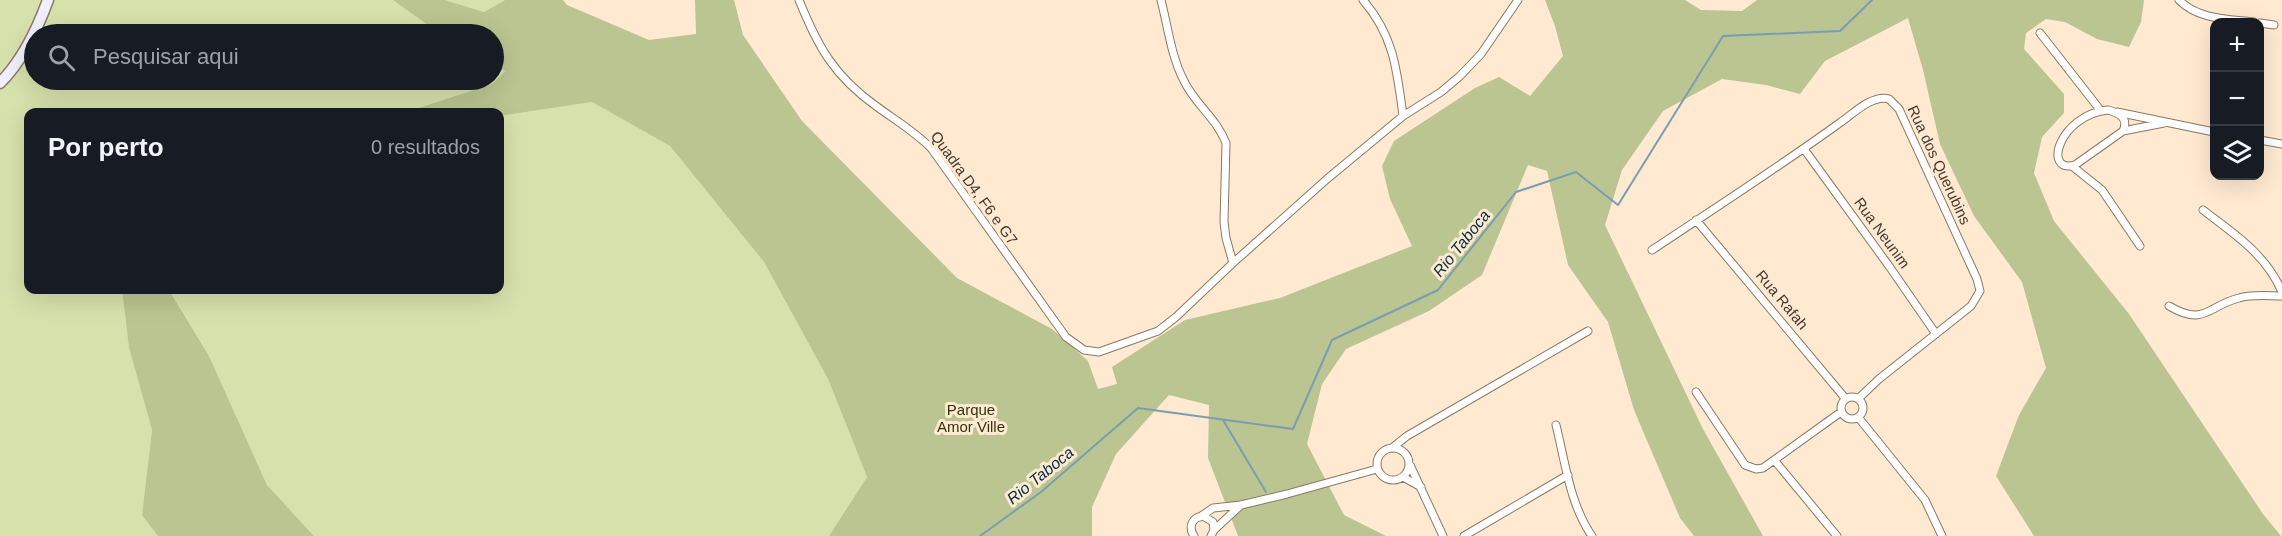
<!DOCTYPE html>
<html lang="pt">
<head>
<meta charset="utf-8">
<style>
  :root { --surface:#171b24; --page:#20242c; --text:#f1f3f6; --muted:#9ea1a6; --line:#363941 }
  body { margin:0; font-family:Arial,sans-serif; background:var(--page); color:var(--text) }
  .controls { position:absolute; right:18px; top:18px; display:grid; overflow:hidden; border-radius:12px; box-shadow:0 6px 24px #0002 }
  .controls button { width:54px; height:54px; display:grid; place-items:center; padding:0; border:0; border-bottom:2px solid var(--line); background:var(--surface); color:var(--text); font:30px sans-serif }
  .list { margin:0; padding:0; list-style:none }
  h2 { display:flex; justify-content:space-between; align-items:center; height:78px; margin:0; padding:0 24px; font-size:26px }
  h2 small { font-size:20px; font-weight:400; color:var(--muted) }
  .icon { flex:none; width:33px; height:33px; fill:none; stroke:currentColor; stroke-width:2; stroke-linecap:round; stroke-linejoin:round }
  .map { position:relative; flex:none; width:2282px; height:536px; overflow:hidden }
  .search { position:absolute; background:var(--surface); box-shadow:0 6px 24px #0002; left:24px; top:24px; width:480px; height:66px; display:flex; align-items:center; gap:15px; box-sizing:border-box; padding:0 21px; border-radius:33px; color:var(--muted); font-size:22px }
  .panel { position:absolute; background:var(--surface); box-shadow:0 6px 24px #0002; left:24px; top:108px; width:480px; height:186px; border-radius:12px }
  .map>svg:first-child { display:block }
  .green { fill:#d6e1ac }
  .forest { fill:#bac591 }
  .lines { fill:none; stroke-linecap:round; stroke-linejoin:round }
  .stream { stroke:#7a9eb1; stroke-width:2 }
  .street-casing { stroke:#8c7963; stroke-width:9 }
  .secondary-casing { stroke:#8c7963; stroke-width:13 }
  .street { stroke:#fff; stroke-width:7 }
  .secondary { stroke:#f2effc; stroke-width:10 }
  .labels { text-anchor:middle; stroke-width:6; stroke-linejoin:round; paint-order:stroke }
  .street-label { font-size:15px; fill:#433b31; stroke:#ffe9d1 }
  .park-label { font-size:15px; fill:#30360e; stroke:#ffe9d1 }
  .water-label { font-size:16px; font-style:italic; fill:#002f44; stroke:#ffe9d1 }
</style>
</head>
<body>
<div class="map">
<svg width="2282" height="536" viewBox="0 0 2282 536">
  <rect width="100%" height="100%" fill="#ffe9d1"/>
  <path class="green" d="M0,0H393L440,34H34V80H494V65L505,71L492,84L406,112H28V290H122L129,348L152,430L142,514L158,536H0Z
    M445,0H505L484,12Z
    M592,102L670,146L764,262L828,379L867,477L829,536H314L267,485L209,356L169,290H500V116Z"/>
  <path class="forest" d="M393,0H445L484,12L505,0H563L567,5L649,40L696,34L695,0H734L743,35L802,121L957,278L1052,329L1088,361L1098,389L1117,384L1112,367L1185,320L1280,298L1412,246L1390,199L1382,166L1394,141L1475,88L1499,77L1530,96L1563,56L1555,26L1545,0H1685L1701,10L1742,11L1757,0H2144L2141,22L2129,47L2097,39L2065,22L2046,19L2026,33L2024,49L2064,94V113L2042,137L2034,173L2054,221L2129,314L2263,514L2281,536H2034L1996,476L2019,415L2046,368L2022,282L1974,216L1940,144L1923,70L1908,18L1825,61L1800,94L1766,85L1722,79L1663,111L1622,170L1605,225L1703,429L1763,536H1694L1680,518L1634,410L1608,322L1568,265L1547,171L1528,165L1482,275L1429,311L1346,349L1322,384L1307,444L1344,515L1386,536H1238L1208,458L1209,405L1169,395L1116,454L1092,507V536H829L867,477L828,379L764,262L670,146L592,102L500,116V112H406L492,84L505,71L494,65V34H440Z
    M122,290H169L209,356L267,485L314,536H158L142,515L152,430L129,348Z"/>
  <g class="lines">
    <path class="stream" d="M1223,420L1266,492
      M980,536L1041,492L1138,408L1293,429L1332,340L1438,290L1516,192L1576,172L1618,205L1723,36L1840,31L1872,0"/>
    <defs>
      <path id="street" d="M799,0C818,47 834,76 876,106C895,120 914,131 931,148L1066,337L1084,350L1099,352L1158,331L1176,317L1233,263L1327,179L1403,116L1441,92L1460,76L1481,54L1518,0
        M1161,0C1168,27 1171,56 1184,81C1195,104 1217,119 1226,143L1224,222L1226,238L1233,263
        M1363,0C1394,36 1397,70 1403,116
        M2179,0C2199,20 2228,19 2254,22
        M2260,23L2274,25
        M2040,33L2101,111
        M2108,110C2119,113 2129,118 2123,131L2075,165C2042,174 2059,115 2108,110Z
        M2117,112L2214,132
        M2123,131L2164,123
        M2260,140L2282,144
        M1804,149L1889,266L1936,334
        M2072,166L2102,190L2140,246
        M2203,210C2234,234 2266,254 2282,292
        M1696,220L1845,398
        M1652,250C1715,208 1779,167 1841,122C1854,113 1873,94 1889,99L1899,109L1977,279L1980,291L1971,306L1879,379L1859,398
        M2169,306C2205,327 2207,306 2239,298C2252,294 2268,296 2282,296
        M1696,392L1745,465L1756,469L1763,468L1841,412
        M1841 408a11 11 0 1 1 22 0a11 11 0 1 1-22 0Z
        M1858,417L1925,500L1942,536
        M1556,425C1565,461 1570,505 1592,536
        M1377 464a16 16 0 1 1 32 0a16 16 0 1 1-32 0Z
        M1392,448L1407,436L1588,331
        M1775,461L1837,536
        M1410,465L1443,536
        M1403,477L1421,487
        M1200,517L1213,508L1241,505L1287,494L1377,469
        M1214,530L1241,505
        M1194,536C1188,527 1192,517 1203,516L1213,522L1214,530L1211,536
        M1464,536L1568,475"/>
      <path id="secondary" d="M0,83C22,61 37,30 48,0"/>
    </defs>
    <use href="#street" class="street-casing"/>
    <use href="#secondary" class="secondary-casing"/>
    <use href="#street" class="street"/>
    <use href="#secondary" class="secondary"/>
  </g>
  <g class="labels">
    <g class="street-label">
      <text transform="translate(1939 165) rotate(65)" y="5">Rua dos Querubins</text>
      <text transform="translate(974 188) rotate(54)" y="5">Quadra D4, F6 e G7</text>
      <text transform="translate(1882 233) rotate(54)" y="5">Rua Neunim</text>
      <text transform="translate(1782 300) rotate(50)" y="5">Rua Rafah</text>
    </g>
    <g class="park-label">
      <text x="971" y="415">Parque<tspan x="971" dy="17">Amor Ville</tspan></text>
    </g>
    <g class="water-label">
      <text transform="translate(1461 243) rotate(-51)" y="6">Rio Taboca</text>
      <text transform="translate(1040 475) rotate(-39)" y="6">Rio Taboca</text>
    </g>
  </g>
</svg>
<div class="controls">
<button>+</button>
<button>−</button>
<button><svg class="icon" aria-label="layers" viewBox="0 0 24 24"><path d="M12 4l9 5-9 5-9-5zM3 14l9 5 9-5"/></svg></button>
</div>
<div class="search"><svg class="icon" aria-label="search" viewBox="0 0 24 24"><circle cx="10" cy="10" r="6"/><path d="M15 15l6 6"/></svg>Pesquisar aqui</div>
<section class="panel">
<h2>Por perto<small>0 resultados</small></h2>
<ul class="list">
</ul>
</section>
</div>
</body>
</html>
